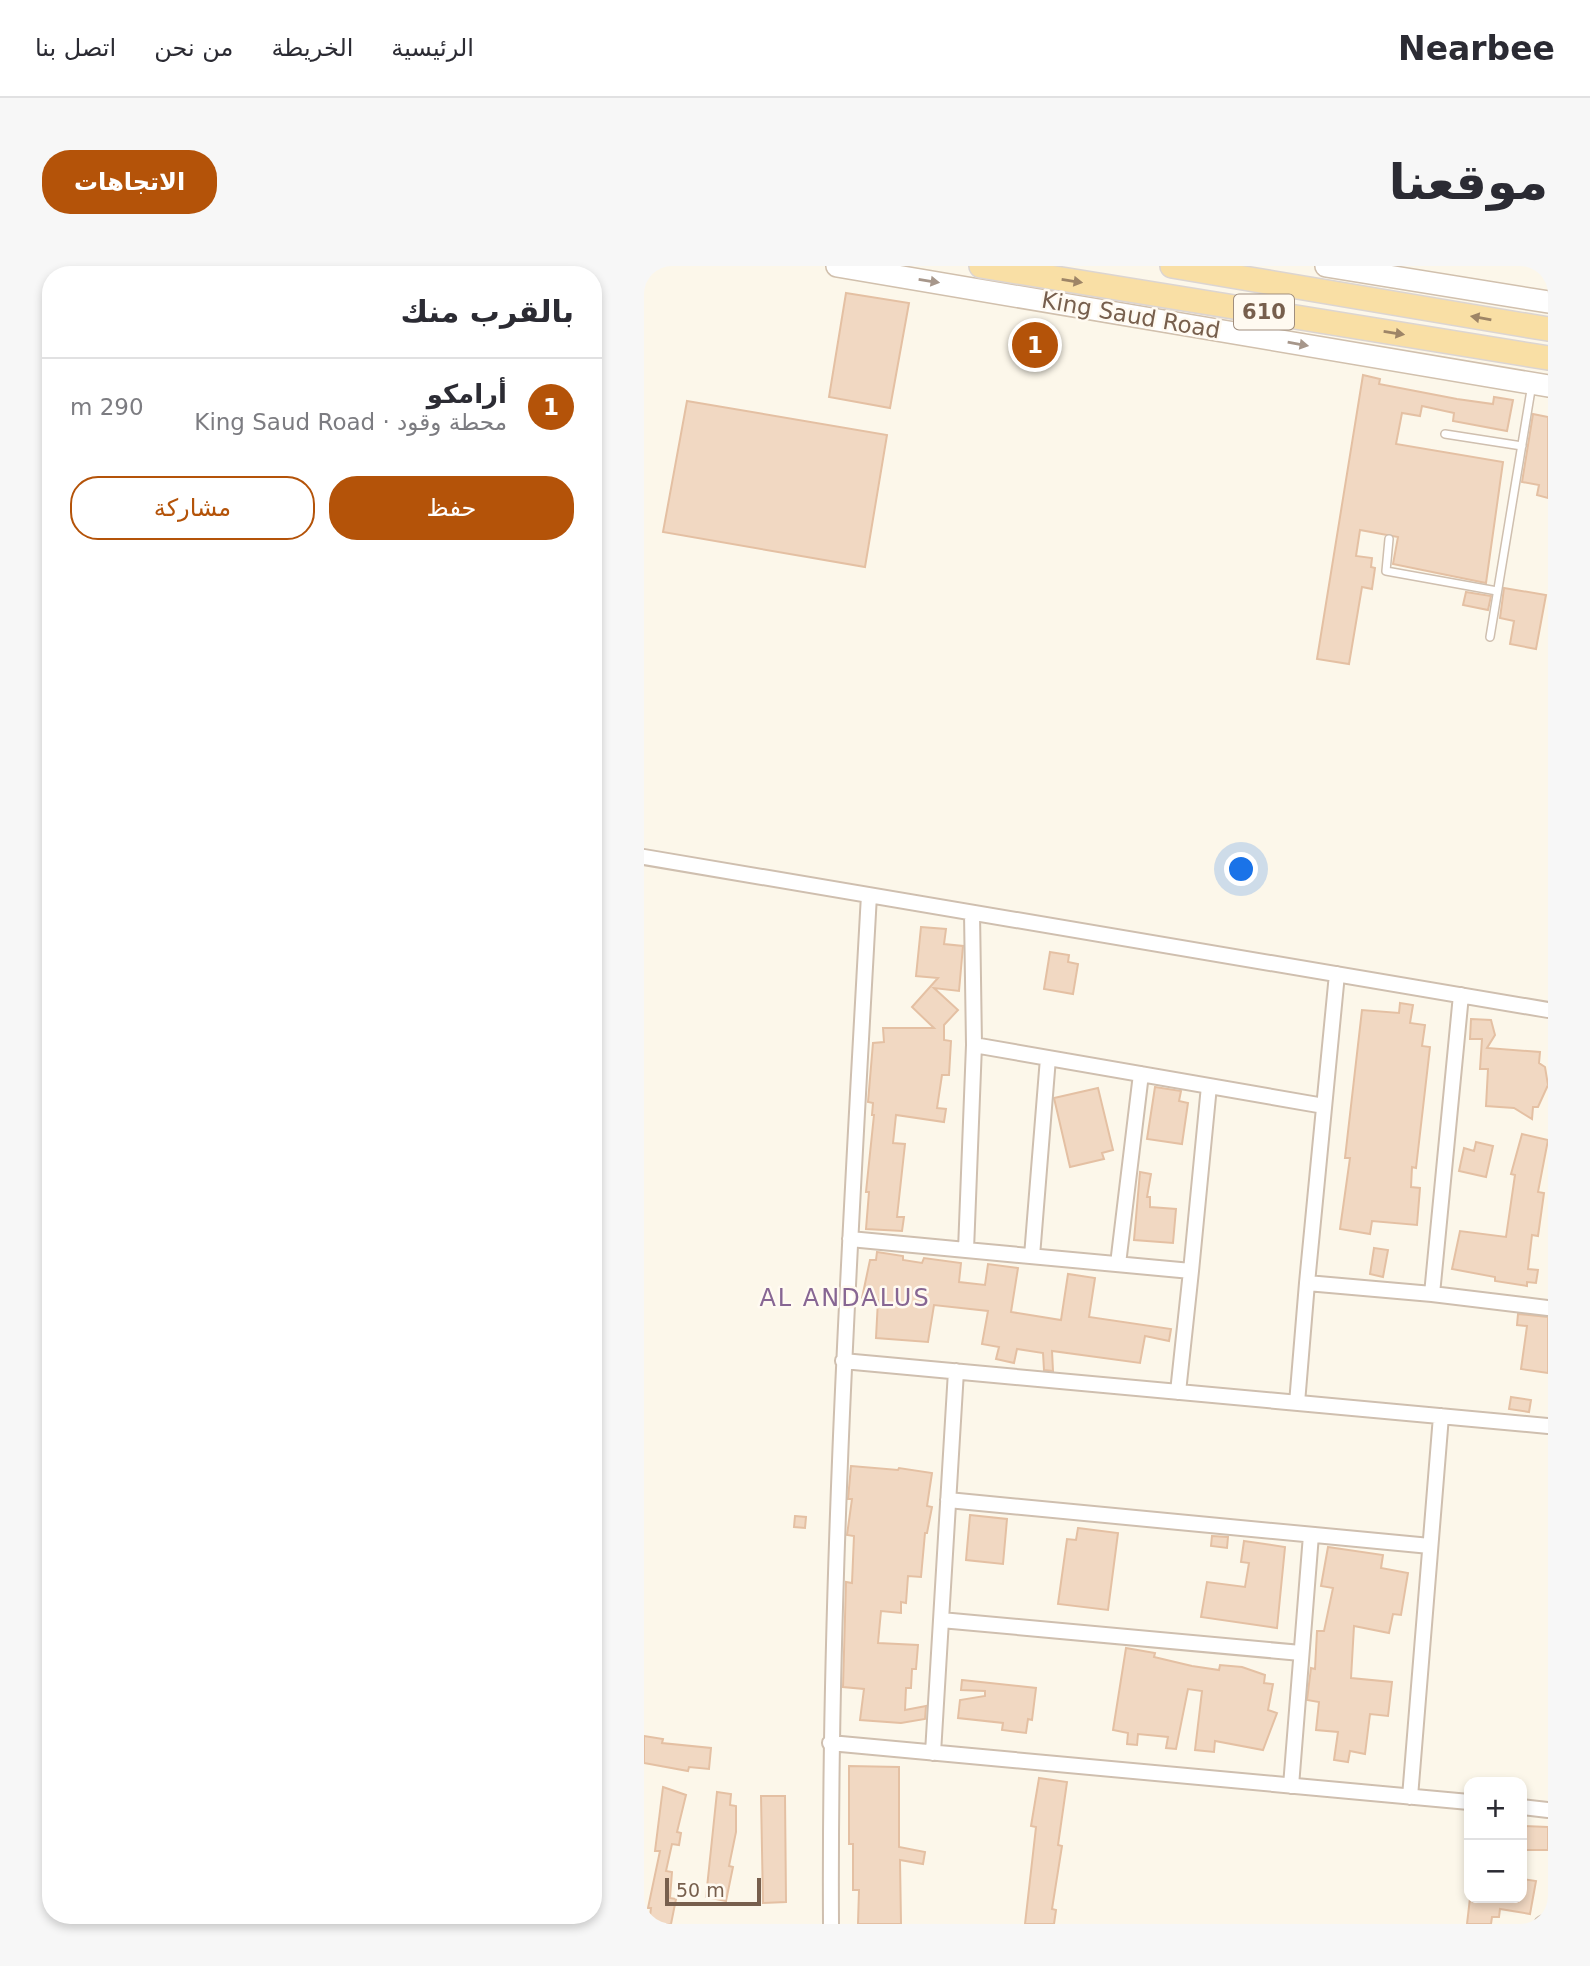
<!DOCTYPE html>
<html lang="ar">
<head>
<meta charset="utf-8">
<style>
  :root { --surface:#fff; --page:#f7f7f7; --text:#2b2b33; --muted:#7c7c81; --line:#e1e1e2; --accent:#b45309 }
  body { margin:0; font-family:"DejaVu Sans",Vazirmatn,sans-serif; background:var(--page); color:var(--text); direction:rtl }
  .controls { position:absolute; right:21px; bottom:21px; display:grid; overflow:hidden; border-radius:14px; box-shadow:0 4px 10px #0003 }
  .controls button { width:63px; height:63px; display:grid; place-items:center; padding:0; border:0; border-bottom:2px solid var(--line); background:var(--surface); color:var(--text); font:35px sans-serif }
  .scale { position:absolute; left:21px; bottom:18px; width:96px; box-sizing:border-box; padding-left:7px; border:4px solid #775f4d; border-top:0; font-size:19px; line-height:24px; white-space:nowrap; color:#775f4d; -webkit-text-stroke:5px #fffaf1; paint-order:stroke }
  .you { position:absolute; left:598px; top:604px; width:24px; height:24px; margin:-18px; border:5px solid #fff; border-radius:50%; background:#1a73e8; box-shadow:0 0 0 10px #1a73e833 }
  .badge { display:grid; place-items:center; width:46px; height:46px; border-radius:50%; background:var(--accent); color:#fff; font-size:23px; font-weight:700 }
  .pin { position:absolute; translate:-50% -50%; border:4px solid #fff; box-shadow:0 2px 7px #0006 }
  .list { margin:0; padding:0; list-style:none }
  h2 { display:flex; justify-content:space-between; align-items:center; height:91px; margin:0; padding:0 28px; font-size:30px }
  h2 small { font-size:23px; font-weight:400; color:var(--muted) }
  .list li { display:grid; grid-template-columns:46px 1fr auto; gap:21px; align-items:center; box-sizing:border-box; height:98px; padding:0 28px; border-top:2px solid var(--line) }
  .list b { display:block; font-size:26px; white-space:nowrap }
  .list p { margin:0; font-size:23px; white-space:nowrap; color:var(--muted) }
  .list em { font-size:23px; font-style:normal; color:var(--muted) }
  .actions { display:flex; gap:14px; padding:21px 28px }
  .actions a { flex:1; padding:16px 0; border:2px solid var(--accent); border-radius:28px; text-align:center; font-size:24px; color:var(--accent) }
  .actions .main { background:var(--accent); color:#fff }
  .map { position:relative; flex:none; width:904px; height:1658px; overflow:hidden; direction:ltr; border-radius:28px }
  header { display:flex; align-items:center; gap:42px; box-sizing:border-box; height:98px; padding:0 35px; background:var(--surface); border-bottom:2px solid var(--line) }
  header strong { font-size:33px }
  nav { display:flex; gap:38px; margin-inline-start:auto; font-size:24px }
  .intro { display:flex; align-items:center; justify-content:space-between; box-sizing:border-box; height:168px; padding:0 42px }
  h1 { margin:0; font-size:49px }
  .button { padding:18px 32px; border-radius:28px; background:var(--accent); color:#fff; font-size:24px; font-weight:700 }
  main { display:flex; gap:42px; padding:0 42px }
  aside { flex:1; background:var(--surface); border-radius:28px; box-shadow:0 4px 10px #0003 }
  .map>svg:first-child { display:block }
  .building { fill:#f1d8c2; stroke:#e4c0a3; stroke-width:2 }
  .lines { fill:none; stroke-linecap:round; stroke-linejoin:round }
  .service-casing { stroke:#cfbfaf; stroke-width:10 }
  .minor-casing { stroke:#cfbfaf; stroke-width:18 }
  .secondary-casing { stroke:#d1c0ad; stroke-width:24 }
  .primary-casing { stroke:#dcd5d1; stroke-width:26 }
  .service { stroke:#fff; stroke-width:7 }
  .minor { stroke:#fff; stroke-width:14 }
  .secondary { stroke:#fff; stroke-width:21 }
  .primary { stroke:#f9dfa5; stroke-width:23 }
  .oneway { fill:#a7978b }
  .oneway2 { fill:#9e8567 }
  .labels { text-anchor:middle; stroke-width:5; stroke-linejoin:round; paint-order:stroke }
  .shield { fill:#fffaf1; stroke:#a08e7e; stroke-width:2 }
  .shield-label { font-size:21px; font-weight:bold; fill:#775f4d }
  .street-label { font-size:23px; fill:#775f4d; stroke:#fffaf1 }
  .neighbourhood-label { font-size:24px; letter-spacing:2px; fill:#876693; stroke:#fffaf1 }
</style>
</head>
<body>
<header>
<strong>Nearbee</strong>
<nav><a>الرئيسية</a><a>الخريطة</a><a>من نحن</a><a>اتصل بنا</a></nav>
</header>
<div class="intro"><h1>موقعنا</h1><a class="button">الاتجاهات</a></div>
<main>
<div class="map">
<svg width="904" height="1658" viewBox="0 0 904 1658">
  <rect width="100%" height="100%" fill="#fcf7ea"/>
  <path class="building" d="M202,27L265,37L246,142L185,131Z
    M719,109L736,113L735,118L813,133L849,138L850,131L869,134L863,165L809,155L810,147L778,140L776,150L758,147L752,178L859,196L842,317L749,298L754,271L716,264L712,290L728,292L727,301L731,302L728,323L718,321L705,398L673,393Z
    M43,135L243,169L221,301L19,266Z
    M889,148L904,151V232L893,229L895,219L878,216Z
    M860,322L902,329L892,383L866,378L870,355L856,352Z
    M822,326L847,330L844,344L819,339Z
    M277,661L302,663L300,678L319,680L315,725L290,722L314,744L300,759V774L307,775L305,809H298L293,842L302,843L300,856L252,849L249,877L261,878L253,951H260L258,965L222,963L225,926H222L230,849H228L229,837L224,836L229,777L240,776L239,762H290L268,741L294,712L272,710Z
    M406,686L425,689L424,696L434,698L429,728L400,723Z
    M756,737L769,739L766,757L781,759L778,780L786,781L772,902L768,901L767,921L776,922L773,959L728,955L726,968L696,963L706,892H701L718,744L755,747Z
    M827,753L847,754L851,769L843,782L896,786L895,797L901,801L904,819L894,841H889L888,853L870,842L842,840L844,803H836L838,773H826Z
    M511,821L537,825L535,835L544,837L538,878L503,873Z
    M454,822L469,884L458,887L460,893L426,901L410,832Z
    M878,868L904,874L894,926L900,927L894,970L888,969L884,1003L894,1004L892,1017L883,1016V1020L851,1015V1011L808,1003L816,965L862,971L871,909L867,908Z
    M832,876L849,880L842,911L815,905L820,882L830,885Z
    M496,906L507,908L503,931H506V941L532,943L529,977L490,974Z
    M730,982L744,984L739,1011L726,1008Z
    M233,986L259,990V994L278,997L280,992L317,997L315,1016L341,1019L344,998L374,1002L367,1046L417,1054L424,1008L451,1012L445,1051L527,1063L525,1075L501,1070L496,1097L408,1085L409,1105L400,1104L399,1087L373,1083L370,1097L352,1093L355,1081L338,1078L344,1045L290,1039L284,1076L232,1072L234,1034L218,1032L226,994H232Z
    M874,1048L904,1051V1107L877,1103L883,1060L873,1059Z
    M867,1131L887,1134L885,1146L865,1143Z
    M207,1200L254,1204L255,1202L288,1207L283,1240L288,1241L283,1267H281L277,1311L264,1310L262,1337L257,1336V1347L237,1345L234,1377L274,1379L272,1403H268L267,1422H262L261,1444L282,1440L281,1453L257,1457L216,1454L220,1423L199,1421L202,1316L208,1317L210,1270L203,1269L208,1233H204Z
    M326,1249L363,1253L359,1298L322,1294Z
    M151,1250L162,1251L161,1262L150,1261Z
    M434,1262L474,1267L464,1344L414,1338L423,1273L432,1274Z
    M568,1270L584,1271L583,1282L567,1280Z
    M600,1275L641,1281L633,1362L557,1351L563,1316L601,1321L605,1297L597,1296Z
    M684,1281L739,1289L737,1302L764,1307L757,1349L749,1348L745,1367L710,1360L707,1412L748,1416L744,1450L726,1448L721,1488L706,1485L704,1496L690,1494L694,1466L672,1464L675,1436L663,1434L667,1402L671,1403L673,1365H680L689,1322L677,1320Z
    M482,1382L511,1387L510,1391L548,1400L575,1404L576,1399L598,1401L621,1409L620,1417L629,1418L624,1444L633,1447L619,1484L571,1475L570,1486L551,1484L558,1425L544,1423L532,1483L522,1482L524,1471L494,1468L493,1479L483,1478L484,1467L469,1464Z
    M318,1414L392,1422L388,1454L384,1453L382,1467L358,1464L359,1457L314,1452L316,1434L341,1430V1425L317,1424Z
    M0,1470L19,1473L18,1477L67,1482L65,1503L45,1501L44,1505L0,1497Z
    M205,1500L255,1501V1581L281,1586L279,1598L256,1594L257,1658H214L215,1624H209V1578H205Z
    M395,1512L423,1516L414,1579L418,1580L408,1643L412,1644L410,1658H381L392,1561L387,1560Z
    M19,1521L42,1529L33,1566L37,1567L35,1579L28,1578L22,1605L28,1606L26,1632L32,1633L27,1658H5L7,1642H4L16,1585H11Z
    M73,1526L87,1528L86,1539L92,1540V1566L85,1600L89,1601L82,1635L62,1631Z
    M117,1530H141L142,1636L119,1637Z
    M878,1560L904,1561V1584H878Z
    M878,1613L892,1615L886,1648L856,1643L855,1651H848L847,1658H823L826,1632H878Z"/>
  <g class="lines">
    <defs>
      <path id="service" d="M801,168L878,180
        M745,273L742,305L853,325
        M846,371L888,118"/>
      <path id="minor" d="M0,591L904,744
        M328,647L330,779L680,840
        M693,708L663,1017L788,1028
        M817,729L788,1028L904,1042
        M330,779L322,984L547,1005L534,1126
        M206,973L322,984
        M388,990L404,792
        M474,998L497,808
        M547,1005L565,820
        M199,1095L904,1160
        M653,1137L663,1017
        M304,1234L786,1280
        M297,1354L657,1387
        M186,1477L825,1536
        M289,1487L312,1105
        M647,1520L667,1269
        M766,1531L797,1150
        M878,1541L904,1544
        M187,1658C185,1315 206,972 225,629
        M898,1658L904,1655"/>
      <path id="secondary" d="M193,0L904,120
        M682,0L904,36"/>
      <path id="primary" d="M337,0L904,92
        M528,0L904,63"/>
    </defs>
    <use href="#service" class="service-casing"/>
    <use href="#minor" class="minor-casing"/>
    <use href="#secondary" class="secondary-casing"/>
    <use href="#primary" class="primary-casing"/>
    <use href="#service" class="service"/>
    <use href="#minor" class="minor"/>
    <use href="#secondary" class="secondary"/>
    <use href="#primary" class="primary"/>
  </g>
  <defs><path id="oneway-solid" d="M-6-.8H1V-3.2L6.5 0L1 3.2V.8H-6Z" transform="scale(1.75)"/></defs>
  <g class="oneway">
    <use href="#oneway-solid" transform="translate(285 15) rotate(9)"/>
    <use href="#oneway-solid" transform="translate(654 78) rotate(10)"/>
  </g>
  <g class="oneway2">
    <use href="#oneway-solid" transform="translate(428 15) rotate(9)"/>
    <use href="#oneway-solid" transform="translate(837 52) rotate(-170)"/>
    <use href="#oneway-solid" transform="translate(750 67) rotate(9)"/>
  </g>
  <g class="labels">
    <rect class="shield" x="590" y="28.5" width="60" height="35" rx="5"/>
    <g class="shield-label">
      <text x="620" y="53">610</text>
    </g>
    <g class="street-label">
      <text transform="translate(487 49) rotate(10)" y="8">King Saud Road</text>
    </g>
    <g class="neighbourhood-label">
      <text x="201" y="1040">AL ANDALUS</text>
    </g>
  </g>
</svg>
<div class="controls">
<button>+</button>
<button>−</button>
</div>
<div class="scale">50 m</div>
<div class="you"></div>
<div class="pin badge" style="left:391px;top:79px">1</div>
</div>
<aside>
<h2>بالقرب منك<small></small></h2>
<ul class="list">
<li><span class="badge">1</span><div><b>أرامكو</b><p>محطة وقود · King Saud Road</p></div><em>290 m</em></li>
</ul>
<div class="actions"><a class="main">حفظ</a><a>مشاركة</a></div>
</aside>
</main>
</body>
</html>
